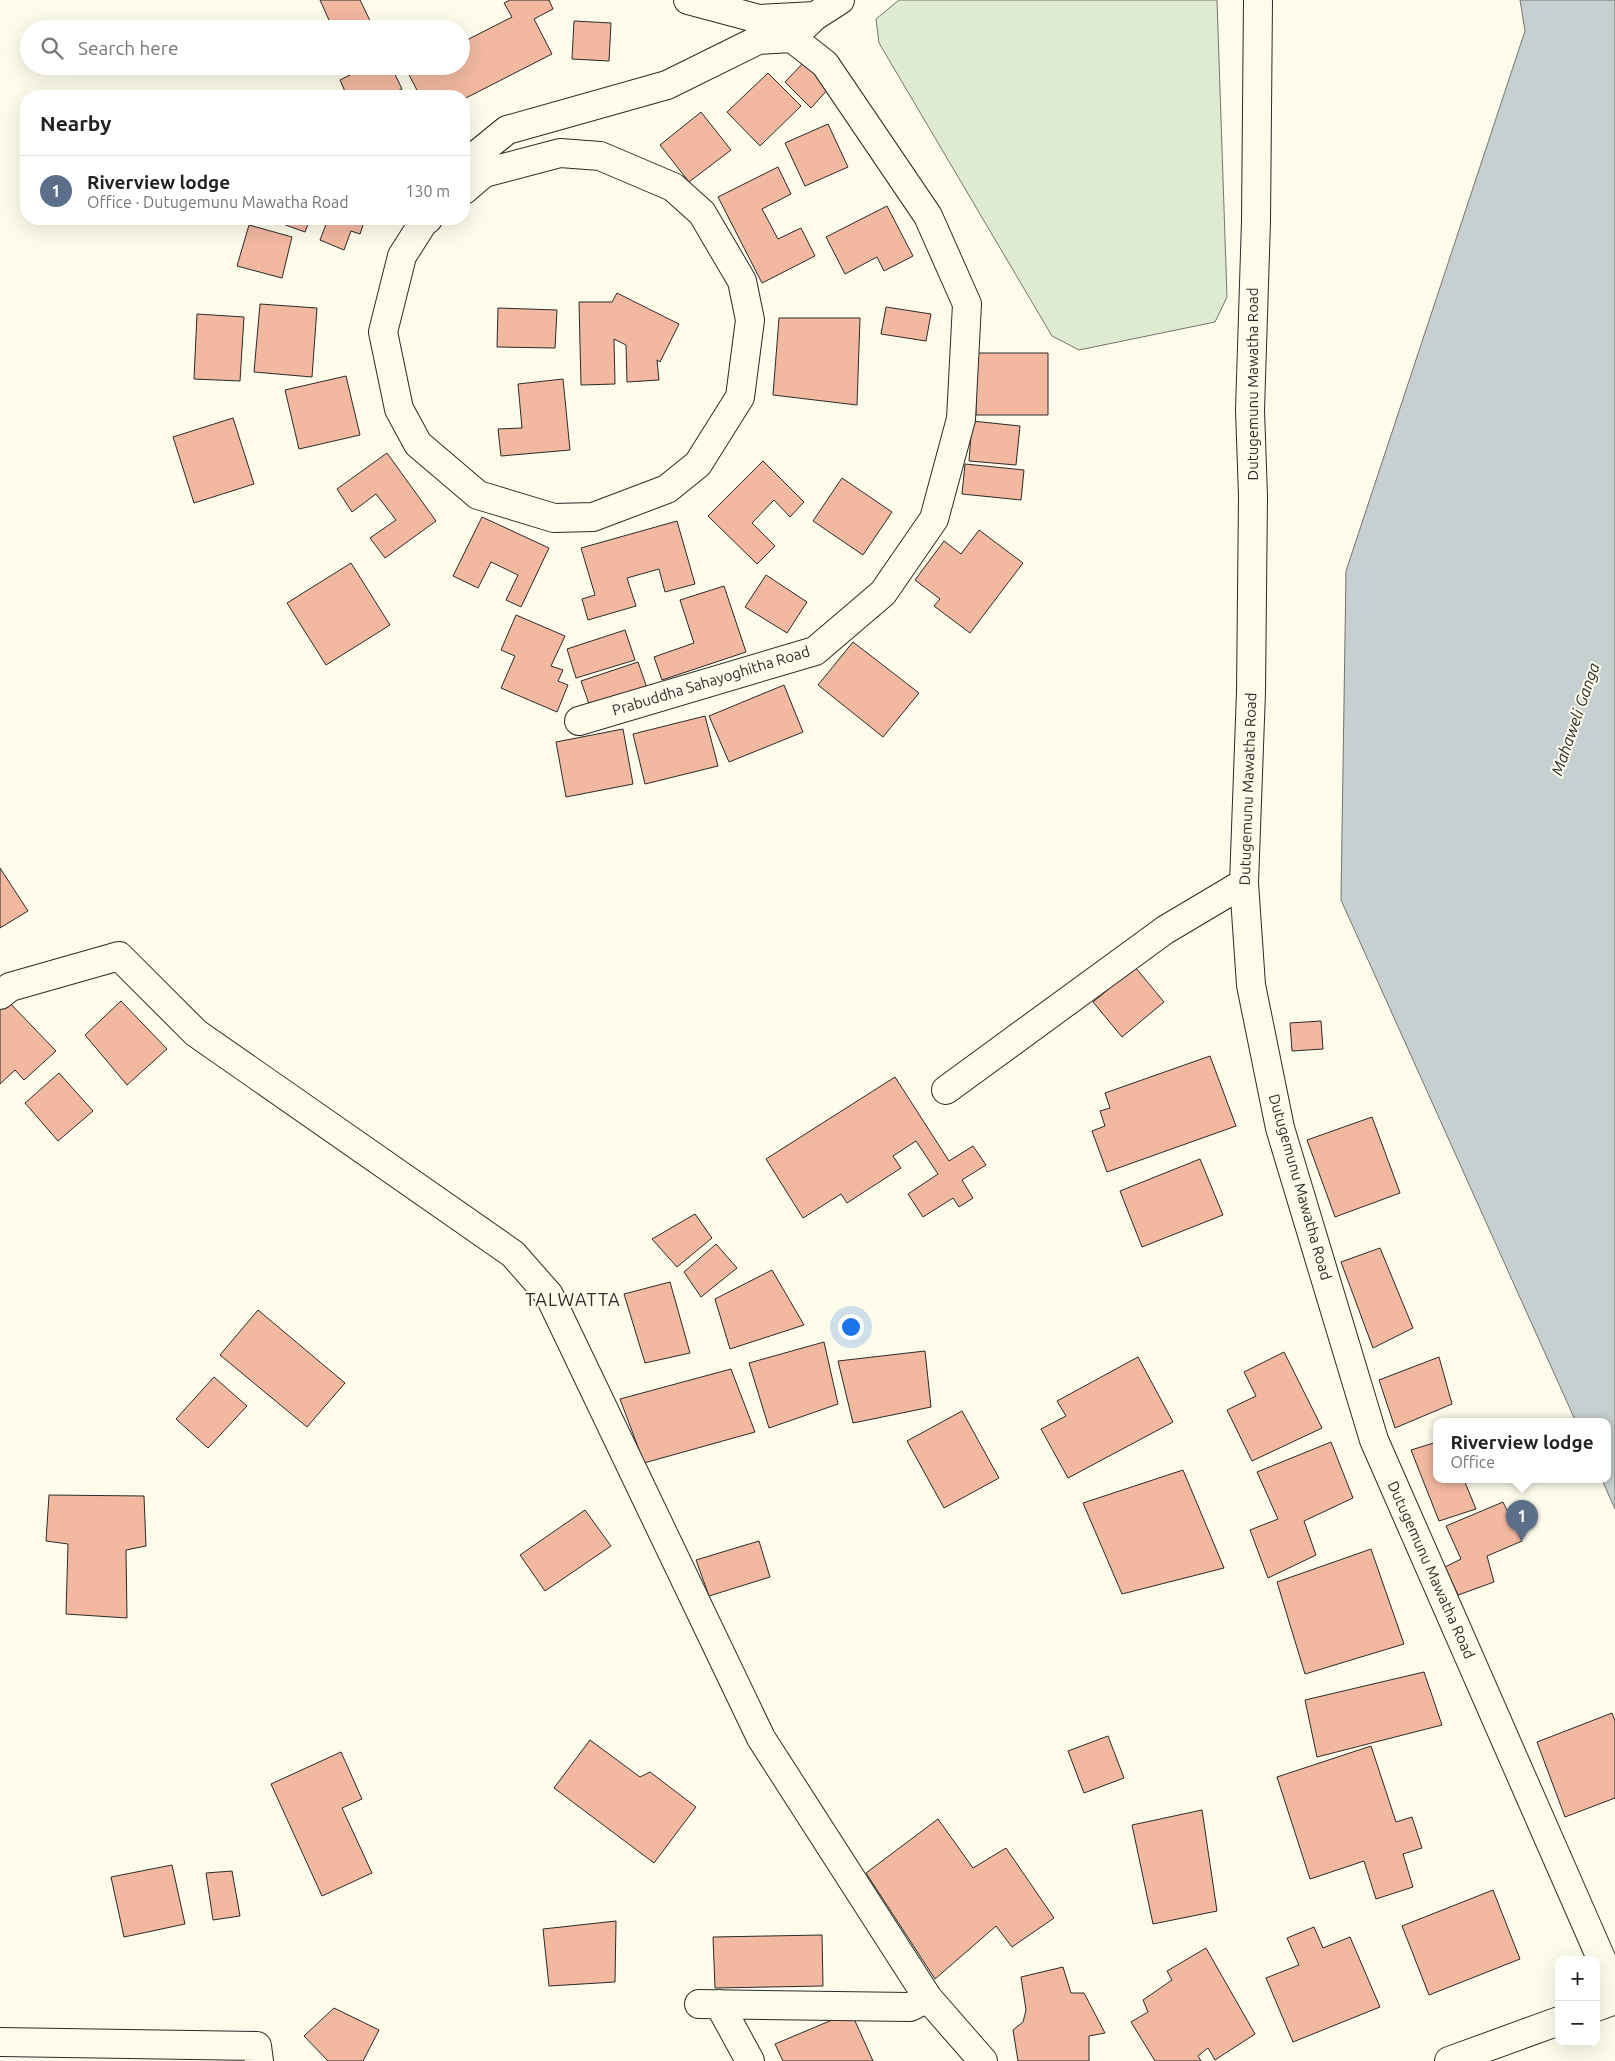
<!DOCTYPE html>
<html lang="en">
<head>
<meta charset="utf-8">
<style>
  :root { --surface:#fff; --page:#f6f6f6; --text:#222; --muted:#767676; --line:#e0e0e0; --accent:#c62828 }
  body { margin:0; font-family:Ubuntu,sans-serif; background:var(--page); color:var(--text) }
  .controls { position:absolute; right:15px; bottom:15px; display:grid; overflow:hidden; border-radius:10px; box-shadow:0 5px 20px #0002 }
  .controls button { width:45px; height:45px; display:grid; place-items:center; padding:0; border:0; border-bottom:1px solid var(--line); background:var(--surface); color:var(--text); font:25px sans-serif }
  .you { position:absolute; left:850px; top:1326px; width:18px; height:18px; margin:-12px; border:4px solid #fff; border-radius:50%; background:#1a73e8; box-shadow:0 0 0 8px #1a73e833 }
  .badge { display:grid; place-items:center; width:32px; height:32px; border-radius:50%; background:var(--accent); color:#fff; font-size:16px; font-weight:700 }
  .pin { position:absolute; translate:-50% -41px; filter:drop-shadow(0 1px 2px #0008) }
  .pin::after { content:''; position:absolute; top:26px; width:18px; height:15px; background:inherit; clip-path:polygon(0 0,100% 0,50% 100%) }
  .popup { position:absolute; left:1433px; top:1418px; width:178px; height:65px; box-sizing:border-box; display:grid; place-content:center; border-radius:10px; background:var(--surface); filter:drop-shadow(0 1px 4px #0005); font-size:16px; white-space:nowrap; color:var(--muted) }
  .popup b { font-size:19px; color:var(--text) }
  .popup::after { content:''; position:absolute; left:50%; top:100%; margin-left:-10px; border:10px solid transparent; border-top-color:var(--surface) }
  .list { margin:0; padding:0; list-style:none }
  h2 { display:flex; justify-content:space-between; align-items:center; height:65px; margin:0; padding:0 20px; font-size:21px }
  h2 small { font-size:16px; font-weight:400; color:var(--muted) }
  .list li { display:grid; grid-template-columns:32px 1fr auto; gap:15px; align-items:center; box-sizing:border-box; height:70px; padding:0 20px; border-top:1px solid var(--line) }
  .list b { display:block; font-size:19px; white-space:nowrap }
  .list p { margin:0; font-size:16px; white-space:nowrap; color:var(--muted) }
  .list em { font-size:16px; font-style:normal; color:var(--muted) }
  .icon { flex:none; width:28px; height:28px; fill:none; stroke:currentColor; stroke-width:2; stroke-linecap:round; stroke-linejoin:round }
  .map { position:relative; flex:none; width:1615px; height:2061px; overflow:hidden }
  .search { position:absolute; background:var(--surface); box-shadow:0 5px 20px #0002; left:20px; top:20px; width:450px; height:55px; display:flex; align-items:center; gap:12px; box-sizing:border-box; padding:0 18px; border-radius:28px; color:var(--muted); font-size:19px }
  .panel { position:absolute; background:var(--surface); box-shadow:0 5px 20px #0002; left:20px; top:90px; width:450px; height:135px; border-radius:20px }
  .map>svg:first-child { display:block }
  .green { fill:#deebd1; stroke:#74746e }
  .water { fill:#c7d0d0; stroke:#74746e }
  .building { fill:#f2b8a0; stroke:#2b2b2b }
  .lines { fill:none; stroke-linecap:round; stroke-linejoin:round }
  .minor-casing { stroke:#2b2b2b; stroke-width:30 }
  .minor { stroke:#fdfbea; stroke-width:28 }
  .labels { text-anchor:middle; stroke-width:4; stroke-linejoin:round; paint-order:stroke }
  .street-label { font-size:15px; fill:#2b2b2b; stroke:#fdfbea }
  .water-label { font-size:16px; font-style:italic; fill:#2b2b2b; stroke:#fdfbea }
  .quarter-label { font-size:18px; letter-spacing:1px; fill:#2b2b2b; stroke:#fdfbea }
</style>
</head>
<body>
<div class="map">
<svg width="1615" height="2061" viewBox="0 0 1615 2061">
  <rect width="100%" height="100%" fill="#fdfbea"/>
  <path class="green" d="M899,0H1217L1227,297L1215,322L1079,350L1052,336L879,43L876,19Z"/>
  <path class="water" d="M1520,0H1615V1509L1602,1480H1607V1422H1576L1341,900L1346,571L1525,31Z"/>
  <path class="building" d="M320,0H360L374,29H333Z
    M510,0H549L553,9L534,19L552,54L464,99V96H420L407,71L417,66H461V43L512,17L504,3Z
    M574,21L611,23L609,61L572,59Z
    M804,62L830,87L811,108L785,82Z
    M350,66H391L402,89L385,96H347L340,80L354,73Z
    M768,73L801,106L760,146L727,112Z
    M701,112L731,150L689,182L660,145Z
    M828,124L848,167L805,186L785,143Z
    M778,167L791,194L762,209L778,239L801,228L815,256L762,283L718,197Z
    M887,206L913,256L884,271L877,257L845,274L826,237Z
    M282,219H310L305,232L280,223Z
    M320,219H365L360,234L351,231L344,250L320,240L327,222Z
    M249,225L292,237L282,278L237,266Z
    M617,293L679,324L660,362L657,360L659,380L627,382L626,345L614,339L615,384L581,385L579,302H612Z
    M260,304L317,308L312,377L254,372Z
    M886,307L931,314L926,341L881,334Z
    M498,308L557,310L555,348L497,347Z
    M197,314L244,317L240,381L194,379Z
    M779,318H860L857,405L773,395Z
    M976,353H1048V415H976Z
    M346,376L360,435L299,449L285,390Z
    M563,379L570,450L501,456L498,429L522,428L518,384Z
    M233,418L254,484L194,503L173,437Z
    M972,421L1020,426L1016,465L969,461Z
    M387,453L436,521L385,558L370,538L396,520L376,494L352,512L337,489Z
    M763,461L804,502L790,517L774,500L752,523L775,546L757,564L708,516Z
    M965,464L1024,470L1021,500L962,494Z
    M842,478L892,512L863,555L813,521Z
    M482,517L549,548L521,607L506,600L518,575L491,562L478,588L453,576Z
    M677,521L695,584L665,592L659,569L627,578L636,606L588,620L582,599L595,595L581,548Z
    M979,530L1023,563L970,633L934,606L940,599L915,580L944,541L961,554Z
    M351,563L390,625L326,665L287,603Z
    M766,575L807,602L787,633L745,607Z
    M724,586L746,652L662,680L654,657L694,643L680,600Z
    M516,615L565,636L551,666L563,670L558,681L568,685L557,712L501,688L515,656L501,650Z
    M625,630L635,660L576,678L567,649Z
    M853,642L919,693L883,737L818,685Z
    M638,662L647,688L590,707L581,681Z
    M784,685L803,732L729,762L709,716Z
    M705,716L718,766L645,784L633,734Z
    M623,729L633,784L566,797L556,742Z
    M0,868L28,911L0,928Z
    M1135,967L1164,1002L1122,1037L1093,1002Z
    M5,998L56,1051L24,1080L15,1070L0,1084V1003Z
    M121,1001L167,1049L127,1085L85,1035Z
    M1321,1021L1323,1049L1292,1051L1290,1023Z
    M1210,1056L1236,1126L1107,1172L1092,1131L1105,1126L1100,1111L1110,1108L1105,1093Z
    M59,1073L93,1111L58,1141L25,1103Z
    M895,1077L949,1161L973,1146L986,1165L962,1180L973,1198L959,1207L953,1198L923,1217L908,1194L938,1174L916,1141L893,1156L901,1168L847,1203L841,1194L803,1218L766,1159Z
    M1372,1117L1400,1193L1335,1217L1307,1140Z
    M1200,1159L1223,1215L1142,1247L1120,1191Z
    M695,1214L712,1238L677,1267L652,1239Z
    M716,1244L737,1268L701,1297L684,1272Z
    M1380,1248L1413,1328L1373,1348L1341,1262Z
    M772,1270L804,1325L730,1349L715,1299Z
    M670,1282L690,1353L645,1363L624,1294Z
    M258,1310L345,1383L307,1427L220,1355Z
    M824,1342L838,1404L769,1428L749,1363Z
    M925,1351L931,1407L853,1423L838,1361Z
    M1284,1352L1322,1428L1252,1461L1227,1410L1256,1396L1244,1372Z
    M1138,1357L1173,1422L1068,1478L1041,1429L1066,1416L1057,1401Z
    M1439,1357L1452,1404L1395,1428L1379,1380Z
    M731,1369L755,1432L644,1463L620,1399Z
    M214,1377L247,1406L208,1448L176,1419Z
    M962,1411L999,1478L944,1508L907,1441Z
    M1331,1442L1353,1498L1304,1521L1316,1555L1268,1578L1250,1530L1278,1519L1257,1472Z
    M1437,1442V1480H1464L1476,1509L1439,1521L1411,1450Z
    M1183,1470L1224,1568L1122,1594L1083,1503Z
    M49,1495L144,1496L146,1546L126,1550L127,1618L66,1614L68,1544L46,1541Z
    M1503,1502L1522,1541L1487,1556L1494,1582L1458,1595L1445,1567L1461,1559L1446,1526Z
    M585,1510L611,1546L545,1591L520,1555Z
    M759,1541L770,1577L709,1596L696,1560Z
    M1371,1549L1404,1644L1305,1674L1277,1582Z
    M1424,1672L1442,1725L1317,1757L1305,1700Z
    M1612,1713L1615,1721V1798L1565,1817L1537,1742Z
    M1108,1736L1124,1778L1084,1793L1068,1751Z
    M590,1740L640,1777L650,1772L696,1807L654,1863L554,1788Z
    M1371,1746L1396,1822L1412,1817L1422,1848L1403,1854L1413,1887L1376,1899L1364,1861L1310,1879L1277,1777Z
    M341,1752L362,1799L342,1808L372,1873L322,1896L271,1784Z
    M1202,1810L1217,1911L1153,1924L1132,1825Z
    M938,1819L973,1868L1006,1848L1054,1918L1012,1947L996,1926L935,1979L866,1873Z
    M172,1865L185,1924L124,1937L111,1877Z
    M232,1871L240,1916L213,1920L206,1873Z
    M1493,1890L1520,1959L1429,1995L1402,1926Z
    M616,1921L615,1982L549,1986L543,1929Z
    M1314,1927L1323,1948L1350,1937L1380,2007L1293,2042L1266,1978L1299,1965L1287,1938Z
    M822,1935L823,1986L715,1988L713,1937Z
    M1206,1948L1255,2034L1215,2060L1208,2048L1198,2056L1201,2061H1155L1131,2022L1148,2012L1143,2000L1172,1980L1167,1971Z
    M1063,1967L1071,1993H1084L1105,2033L1089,2036V2061H1018L1013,2030L1023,2022L1026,2010L1021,1977Z
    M334,2008L379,2030L363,2061H328L304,2036Z
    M851,2012L873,2061H783L775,2044Z"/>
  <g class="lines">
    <defs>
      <path id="minor" d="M688,0L759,19L815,16L840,0
        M1258,0L1256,221L1250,410L1253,496L1251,692L1244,883L1251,985L1280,1128L1374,1440L1615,1990
        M464,165L507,130L667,85L758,40L792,38L815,16
        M428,219L423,223L402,256L383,332L399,409L418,444L478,495L554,518L593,517L667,489L698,464L740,397L750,320L742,281L702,213L673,187L600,156L560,153L484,173L464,190
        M579,721L815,651L883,593L934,519L961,419L967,304L928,216L825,64L792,38
        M0,995L10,987L119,956L196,1033L513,1254L549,1295L761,1738L928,1998L983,2061
        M946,1090L1165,930L1244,883
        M699,2004L910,2007L928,1998
        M719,2004L750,2061
        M1596,2007L1615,2000
        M0,2042L257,2046L259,2061
        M1449,2061L1559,2021"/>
    </defs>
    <use href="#minor" class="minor-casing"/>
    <use href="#minor" class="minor"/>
  </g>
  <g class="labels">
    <g class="street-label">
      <text transform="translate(1253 384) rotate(-90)" y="5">Dutugemunu Mawatha Road</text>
      <text transform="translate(711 681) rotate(-17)" y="5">Prabuddha Sahayoghitha Road</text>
      <text transform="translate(1248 789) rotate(-88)" y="5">Dutugemunu Mawatha Road</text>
      <text transform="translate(1300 1187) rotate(74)" y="5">Dutugemunu Mawatha Road</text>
      <text transform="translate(1431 1570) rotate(66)" y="5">Dutugemunu Mawatha Road</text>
    </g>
    <g class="water-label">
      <text transform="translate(1575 719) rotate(-71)" y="6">Mahaweli Ganga</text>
    </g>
    <g class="quarter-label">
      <text x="573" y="1306">TALWATTA</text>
    </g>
  </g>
</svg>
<div class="controls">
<button>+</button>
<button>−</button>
</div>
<div class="you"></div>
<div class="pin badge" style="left:1522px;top:1541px;background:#5c6f8a">1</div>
<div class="popup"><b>Riverview lodge</b>Office</div>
<div class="search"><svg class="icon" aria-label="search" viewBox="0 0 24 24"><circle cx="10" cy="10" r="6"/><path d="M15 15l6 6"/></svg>Search here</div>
<section class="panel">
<h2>Nearby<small></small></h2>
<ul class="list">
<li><span class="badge" style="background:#5c6f8a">1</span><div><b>Riverview lodge</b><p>Office · Dutugemunu Mawatha Road</p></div><em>130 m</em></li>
</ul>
</section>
</div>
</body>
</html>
